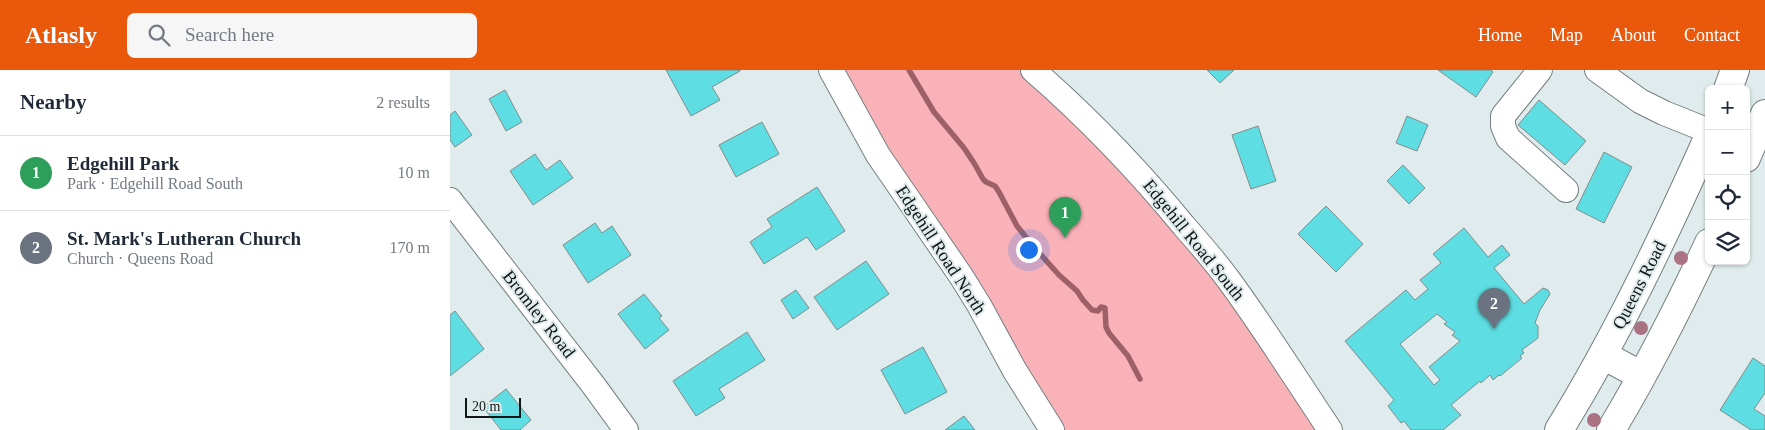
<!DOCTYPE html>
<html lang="en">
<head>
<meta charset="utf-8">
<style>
  :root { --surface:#fff; --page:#f6f6f7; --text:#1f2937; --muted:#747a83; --line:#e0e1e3; --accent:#ea580c }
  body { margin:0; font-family:Georgia,serif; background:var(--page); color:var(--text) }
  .controls { position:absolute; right:15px; top:15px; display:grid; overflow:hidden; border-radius:8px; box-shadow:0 1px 4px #0004 }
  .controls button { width:45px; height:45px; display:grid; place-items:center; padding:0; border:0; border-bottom:1px solid var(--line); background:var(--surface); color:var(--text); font:25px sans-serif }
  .scale { position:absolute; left:15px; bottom:12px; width:56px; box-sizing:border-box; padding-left:5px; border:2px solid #121616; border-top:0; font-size:14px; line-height:18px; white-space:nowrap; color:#121616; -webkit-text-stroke:4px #dfebec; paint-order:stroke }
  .you { position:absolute; left:578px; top:179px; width:18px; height:18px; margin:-12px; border:4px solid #fff; border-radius:50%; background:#1a73e8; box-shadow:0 0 0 8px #1a73e833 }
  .badge { display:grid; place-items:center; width:32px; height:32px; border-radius:50%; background:var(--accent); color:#fff; font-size:16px; font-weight:700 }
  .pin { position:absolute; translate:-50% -41px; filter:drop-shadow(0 1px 2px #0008) }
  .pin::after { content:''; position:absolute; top:26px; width:18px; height:15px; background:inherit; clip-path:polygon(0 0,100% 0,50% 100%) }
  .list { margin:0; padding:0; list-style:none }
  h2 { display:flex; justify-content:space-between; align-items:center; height:65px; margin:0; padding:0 20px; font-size:21px }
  h2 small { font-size:16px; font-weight:400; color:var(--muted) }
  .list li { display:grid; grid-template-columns:32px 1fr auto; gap:15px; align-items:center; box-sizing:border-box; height:75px; padding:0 20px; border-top:1px solid var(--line) }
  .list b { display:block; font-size:19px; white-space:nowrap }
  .list p { margin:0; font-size:16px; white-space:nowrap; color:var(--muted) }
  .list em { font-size:16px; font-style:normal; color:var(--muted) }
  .icon { flex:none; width:28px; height:28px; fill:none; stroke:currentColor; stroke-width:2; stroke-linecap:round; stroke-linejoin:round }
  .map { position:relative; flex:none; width:1315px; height:360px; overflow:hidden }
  header { display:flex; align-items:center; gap:30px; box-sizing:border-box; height:70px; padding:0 25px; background:var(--accent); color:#fff }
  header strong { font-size:24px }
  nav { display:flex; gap:28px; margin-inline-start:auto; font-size:18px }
  .search { width:350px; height:45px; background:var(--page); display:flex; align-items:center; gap:12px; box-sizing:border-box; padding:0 18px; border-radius:8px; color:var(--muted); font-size:19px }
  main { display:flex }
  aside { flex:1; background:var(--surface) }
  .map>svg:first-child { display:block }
  .green { fill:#fab2b9 }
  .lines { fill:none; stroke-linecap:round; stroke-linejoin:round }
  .stream { stroke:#9e6067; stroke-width:5.5 }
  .building { fill:#5edee2; stroke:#818c8c; fill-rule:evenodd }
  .minor-casing { stroke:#758080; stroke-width:26 }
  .major-casing { stroke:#758080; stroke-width:30 }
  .minor { stroke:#fff; stroke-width:24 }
  .major { stroke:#fff; stroke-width:28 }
  .tree { fill:#aa7384 }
  .labels { text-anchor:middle; stroke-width:4; stroke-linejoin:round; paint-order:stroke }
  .street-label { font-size:18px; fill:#121616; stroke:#dfebec }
</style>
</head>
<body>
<header>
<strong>Atlasly</strong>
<div class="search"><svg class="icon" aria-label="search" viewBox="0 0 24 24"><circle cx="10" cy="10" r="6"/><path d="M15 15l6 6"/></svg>Search here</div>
<nav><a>Home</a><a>Map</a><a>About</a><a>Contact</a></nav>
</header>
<main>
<aside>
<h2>Nearby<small>2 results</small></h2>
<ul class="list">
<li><span class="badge" style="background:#2e9e5b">1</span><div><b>Edgehill Park</b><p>Park · Edgehill Road South</p></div><em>10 m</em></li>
<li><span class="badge" style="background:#6b7280">2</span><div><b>St. Mark's Lutheran Church</b><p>Church · Queens Road</p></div><em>170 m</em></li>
</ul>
</aside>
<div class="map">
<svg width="1315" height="360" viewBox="0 0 1315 360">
  <rect width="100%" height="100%" fill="#dfebec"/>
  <path class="green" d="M389,0H572L586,12L748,183L870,360H611Z"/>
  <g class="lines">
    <path class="stream" d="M459,0L484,42L514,78L524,93L533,109L536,112L545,116L549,122L567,156L584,177L609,205L627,221L633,230L642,240L648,241L651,237L655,238L656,257L659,263L678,286L690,309"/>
  </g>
  <path class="building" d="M216,0H290V1L262,17L270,30L241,46Z
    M757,0H784L770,13Z
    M988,0H1041L1043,2L1026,27Z
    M55,20L72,52L56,61L39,29Z
    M1089,30L1136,71L1115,95L1068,55Z
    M5,41L22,65L5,77L0,70V45Z
    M957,46L978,55L967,81L946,73Z
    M312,52L329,84L286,107L269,75Z
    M808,56L826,111L801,119L782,65Z
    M1154,82L1182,97L1154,153L1126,139Z
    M85,84L96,100L110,90L123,108L83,135L60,101Z
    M953,95L975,118L959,134L937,111Z
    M367,117L395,161L366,180L357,167L314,194L300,172L322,157L317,149Z
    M876,136L913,174L886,202L848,164Z
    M145,153L152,163L162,156L181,185L138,213L113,175Z
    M1014,158L1038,187L1052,175L1060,185L1044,198L1074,234L1093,218L1098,220L1100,224L1090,240L1085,253L1088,256V268L1072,280L1074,283L1070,286L1072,288L1050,306L1049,305L1043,310L1040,305L1031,313L1030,311L1001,335L1011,345L993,360H961L954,351L951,353L938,336L944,330L895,271L956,220L965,230L978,219L970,210L991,193L983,184ZM987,244L997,252L994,254L1005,262L1002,265L1010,271L979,297L990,310L984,315L950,274Z
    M416,191L439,224L387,260L364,227Z
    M346,220L359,238L343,249L331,230Z
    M194,224L212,246L209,248L219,260L195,279L168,244Z
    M5,241L34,279L0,306V245Z
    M297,262L315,290L269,319L275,328L246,346L223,311Z
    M473,277L497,322L455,344L431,300Z
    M1303,288L1315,296V323L1304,339L1315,346V360H1301L1270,340Z
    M56,319L81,350L70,360H51L33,337Z
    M514,346L525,360H495Z"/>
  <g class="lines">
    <defs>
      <path id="minor" d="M381,0L428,85L511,206L529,235L565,301L602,360
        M583,0C638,48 688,100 734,156C749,173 764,190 778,209C814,258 846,309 880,360
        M1090,0L1053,46V56L1058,68L1116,120
        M1147,0L1190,31L1214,43L1259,61
        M0,130L144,316L176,360"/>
      <path id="major" d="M1278,19L1285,0
        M1296,88L1315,44
        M1153,285L1192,306
        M1109,360C1167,266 1214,166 1259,66
        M1161,360C1197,300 1229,237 1259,173"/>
    </defs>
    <use href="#minor" class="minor-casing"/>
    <use href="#major" class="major-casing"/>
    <use href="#minor" class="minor"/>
    <use href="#major" class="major"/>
  </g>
  <g class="tree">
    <circle cx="1231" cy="188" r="7"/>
    <circle cx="1191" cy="258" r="7"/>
    <circle cx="1144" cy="350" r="7"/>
  </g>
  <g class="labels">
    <g class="street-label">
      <text transform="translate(744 170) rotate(51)" y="6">Edgehill Road South</text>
      <text transform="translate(491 180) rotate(57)" y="6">Edgehill Road North</text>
      <text transform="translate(1189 215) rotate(-63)" y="6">Queens Road</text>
      <text transform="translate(89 244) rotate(52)" y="6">Bromley Road</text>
    </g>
  </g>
</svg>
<div class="controls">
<button>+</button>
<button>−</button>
<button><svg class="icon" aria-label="locate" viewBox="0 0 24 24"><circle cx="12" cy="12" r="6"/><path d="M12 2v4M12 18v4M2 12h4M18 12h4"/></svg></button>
<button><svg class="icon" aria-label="layers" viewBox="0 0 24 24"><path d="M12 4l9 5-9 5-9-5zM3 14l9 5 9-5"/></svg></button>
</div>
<div class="scale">20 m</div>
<div class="you"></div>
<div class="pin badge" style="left:615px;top:168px;background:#2e9e5b">1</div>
<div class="pin badge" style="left:1044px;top:259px;background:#6b7280">2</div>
</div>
</main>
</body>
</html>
